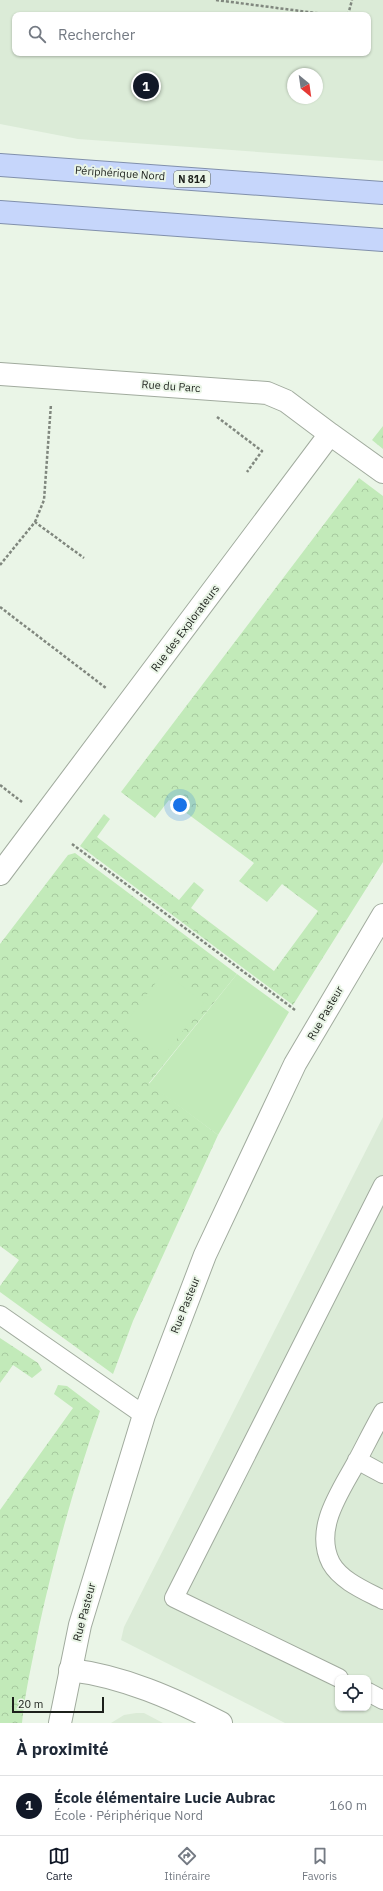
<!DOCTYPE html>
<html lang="fr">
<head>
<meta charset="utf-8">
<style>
  :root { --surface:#fff; --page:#f6f6f7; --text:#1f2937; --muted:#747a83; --line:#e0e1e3; --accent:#111827 }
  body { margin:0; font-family:"IBM Plex Sans",sans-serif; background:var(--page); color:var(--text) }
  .controls { position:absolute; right:12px; bottom:12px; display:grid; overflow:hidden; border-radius:8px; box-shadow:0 1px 3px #0004 }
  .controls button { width:36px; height:36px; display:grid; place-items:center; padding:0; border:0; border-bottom:1px solid var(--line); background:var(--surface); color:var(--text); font:20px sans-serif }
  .compass { position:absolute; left:287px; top:68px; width:36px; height:36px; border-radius:50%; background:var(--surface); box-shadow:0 1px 3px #0004; rotate:151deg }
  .scale { position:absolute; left:12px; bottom:10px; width:92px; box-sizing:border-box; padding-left:4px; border:2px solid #1c201b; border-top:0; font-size:11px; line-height:14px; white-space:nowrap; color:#1c201b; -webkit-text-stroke:3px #eaf5e7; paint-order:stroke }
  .you { position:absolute; left:180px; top:805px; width:14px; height:14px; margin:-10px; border:3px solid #fff; border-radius:50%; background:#1a73e8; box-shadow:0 0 0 6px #1a73e833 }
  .badge { display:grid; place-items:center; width:26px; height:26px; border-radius:50%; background:var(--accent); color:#fff; font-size:13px; font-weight:700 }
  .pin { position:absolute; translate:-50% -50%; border:2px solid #fff; box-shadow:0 1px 4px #0006 }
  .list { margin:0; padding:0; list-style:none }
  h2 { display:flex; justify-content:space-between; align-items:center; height:52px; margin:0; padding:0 16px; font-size:17px }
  h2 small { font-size:13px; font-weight:400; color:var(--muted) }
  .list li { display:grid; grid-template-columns:26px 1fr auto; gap:12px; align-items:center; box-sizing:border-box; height:60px; padding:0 16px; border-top:1px solid var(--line) }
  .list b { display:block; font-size:15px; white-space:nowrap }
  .list p { margin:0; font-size:13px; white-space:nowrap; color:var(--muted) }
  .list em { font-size:13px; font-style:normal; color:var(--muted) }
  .icon { flex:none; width:22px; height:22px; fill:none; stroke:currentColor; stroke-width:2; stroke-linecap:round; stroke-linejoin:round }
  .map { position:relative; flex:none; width:383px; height:1723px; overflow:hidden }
  .search { position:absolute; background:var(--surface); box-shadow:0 1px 3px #0004; left:12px; right:12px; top:12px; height:44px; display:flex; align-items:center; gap:10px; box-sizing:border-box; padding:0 14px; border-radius:8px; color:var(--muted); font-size:15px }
  .sheet { height:112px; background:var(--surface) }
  nav { display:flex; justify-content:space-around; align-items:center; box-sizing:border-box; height:56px; border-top:1px solid var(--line); background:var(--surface); font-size:11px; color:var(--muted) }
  nav a { display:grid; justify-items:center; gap:2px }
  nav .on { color:var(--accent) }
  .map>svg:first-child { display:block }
  .built { fill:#dbebd7; fill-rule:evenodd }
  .forest { fill:url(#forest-crowns) }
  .garden { fill:#c2eab9 }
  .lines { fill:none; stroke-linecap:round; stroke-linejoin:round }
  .service-casing { stroke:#a1ab9e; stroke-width:20 }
  .minor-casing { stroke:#a1ab9e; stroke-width:24 }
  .secondary-casing { stroke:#a1ab9e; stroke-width:24 }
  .trunk-casing { stroke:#8190ac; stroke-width:24 }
  .path { stroke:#80877e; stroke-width:2.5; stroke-dasharray:3 2; stroke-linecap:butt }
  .service { stroke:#fff; stroke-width:18 }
  .minor { stroke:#fff; stroke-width:22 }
  .secondary { stroke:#fff; stroke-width:22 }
  .trunk { stroke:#c6d6fb; stroke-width:22 }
  .labels { text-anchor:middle; stroke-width:4; stroke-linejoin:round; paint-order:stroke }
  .shield { fill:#eaf5e7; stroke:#5a6058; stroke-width:1 }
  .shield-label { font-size:10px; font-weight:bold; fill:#1c201b }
  .street-label { font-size:11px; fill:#1c201b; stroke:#eaf5e7 }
</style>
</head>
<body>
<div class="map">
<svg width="383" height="1723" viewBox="0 0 383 1723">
  <defs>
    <pattern id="forest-crowns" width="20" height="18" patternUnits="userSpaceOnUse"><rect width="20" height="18" fill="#c2eab9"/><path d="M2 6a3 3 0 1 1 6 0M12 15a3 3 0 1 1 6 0" fill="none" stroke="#a6c89e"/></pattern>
  </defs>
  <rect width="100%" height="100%" fill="#eaf5e7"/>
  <path class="built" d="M0,0H383V161L78,139L0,124ZM15,15H368V53H15ZM293,74H317V98H293Z
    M383,1117V1723H285L121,1640L124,1627ZM338,1678H368V1708H338Z
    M136,1713H144L163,1723H111L124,1715Z"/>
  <path class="forest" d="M383,426V449L372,440Z
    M359,478L383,496V862L293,1005L80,846L104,814L110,819L97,837L179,900L194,882L204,890L191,908L274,971L318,911L282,884L267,902L239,881L254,863L169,800L155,818L121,792Z
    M75,853L237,974L149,1083L218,1135L133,1321L113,1374L0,1292V1286L19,1260L0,1246V944L68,855Z
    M0,1338L38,1363L42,1370L32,1378L13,1365L0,1383Z
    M58,1385L67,1386L100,1411C75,1482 55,1554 39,1627C33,1659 25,1691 22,1723H0V1510L73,1408L54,1394Z"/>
  <path class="garden" d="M164,972L204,1003L163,1057L123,1026Z
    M237,974L289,1012L218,1135L149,1084Z"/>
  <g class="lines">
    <defs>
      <path id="service" d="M0,1315L144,1415
        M383,1412C374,1428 366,1444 357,1461C341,1491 313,1528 331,1563C341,1581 366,1591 383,1600
        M357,1460L383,1474
        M339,1678L174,1598L383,1185
        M368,1692L383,1700"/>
      <path id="minor" d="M0,374L267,393L286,401L330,434
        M0,874L330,434L383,472
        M70,1670C123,1676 174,1699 221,1723"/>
      <path id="secondary" d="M60,1723L80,1625L144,1415L205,1255L295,1064L383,915"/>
      <path id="trunk" d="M0,165L383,193
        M0,212L383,240"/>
    </defs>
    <use href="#service" class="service-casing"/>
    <use href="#minor" class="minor-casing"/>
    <use href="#secondary" class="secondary-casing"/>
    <use href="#trunk" class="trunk-casing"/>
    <path class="path" d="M216,0L331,15
      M348,15L352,0
      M217,417L262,451L247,472
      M35,522L44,500L51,404
      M0,565L35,522L84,558
      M0,607L106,688
      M0,785L22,802
      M72,844L295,1010"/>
    <use href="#service" class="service"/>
    <use href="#minor" class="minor"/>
    <use href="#secondary" class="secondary"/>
    <use href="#trunk" class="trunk"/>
  </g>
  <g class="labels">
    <rect class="shield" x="174" y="171" width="36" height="16" rx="3"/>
    <g class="shield-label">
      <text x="192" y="183">N 814</text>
    </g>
    <g class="street-label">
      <text transform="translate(120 173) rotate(4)" y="4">Périphérique Nord</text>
      <text transform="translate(171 386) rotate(4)" y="4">Rue du Parc</text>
      <text transform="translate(185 628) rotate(-53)" y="4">Rue des Explorateurs</text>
      <text transform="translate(325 1013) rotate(-60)" y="4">Rue Pasteur</text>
      <text transform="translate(185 1305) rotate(-68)" y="4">Rue Pasteur</text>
      <text transform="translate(84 1612) rotate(-75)" y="4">Rue Pasteur</text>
    </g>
  </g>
</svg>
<div class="controls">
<button><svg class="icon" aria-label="locate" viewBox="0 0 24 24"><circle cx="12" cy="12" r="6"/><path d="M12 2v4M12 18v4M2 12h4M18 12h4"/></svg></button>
</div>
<svg class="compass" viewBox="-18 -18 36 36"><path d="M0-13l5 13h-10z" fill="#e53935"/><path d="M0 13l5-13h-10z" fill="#747a83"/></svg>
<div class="scale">20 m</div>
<div class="you"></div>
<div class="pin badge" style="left:146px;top:86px">1</div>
<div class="search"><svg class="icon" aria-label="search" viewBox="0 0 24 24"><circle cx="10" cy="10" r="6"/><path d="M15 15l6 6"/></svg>Rechercher</div>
</div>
<section class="sheet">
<h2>À proximité<small></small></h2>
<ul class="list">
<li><span class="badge">1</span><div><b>École élémentaire Lucie Aubrac</b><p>École · Périphérique Nord</p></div><em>160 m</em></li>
</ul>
</section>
<nav>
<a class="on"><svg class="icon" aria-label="map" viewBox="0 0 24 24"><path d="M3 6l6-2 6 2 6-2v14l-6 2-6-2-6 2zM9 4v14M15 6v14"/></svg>Carte</a>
<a><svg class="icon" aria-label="directions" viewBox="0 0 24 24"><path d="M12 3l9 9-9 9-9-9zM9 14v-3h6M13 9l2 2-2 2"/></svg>Itinéraire</a>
<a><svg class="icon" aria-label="saved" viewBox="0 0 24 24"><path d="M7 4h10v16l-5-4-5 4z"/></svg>Favoris</a>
</nav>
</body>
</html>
